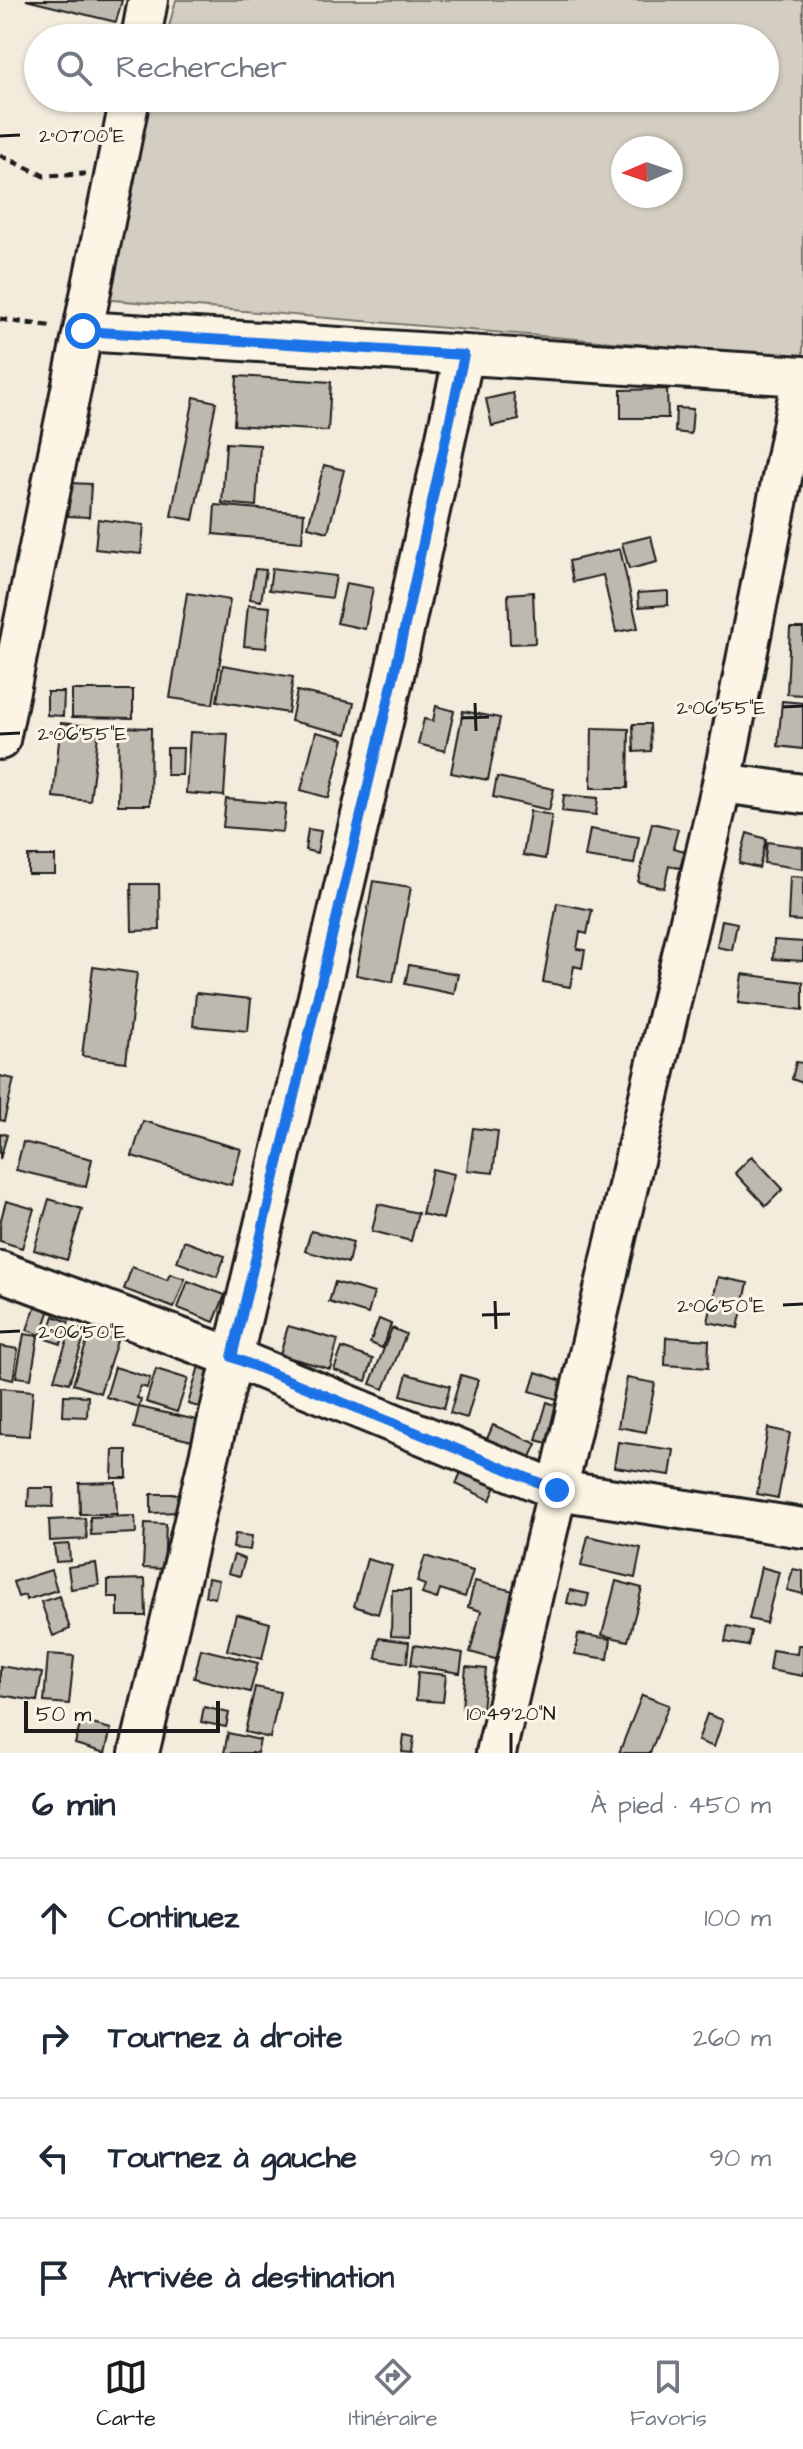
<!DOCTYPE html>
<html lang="fr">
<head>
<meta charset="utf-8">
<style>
  :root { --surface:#fff; --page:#f6f6f7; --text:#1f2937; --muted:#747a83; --line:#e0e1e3; --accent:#1c1c1c }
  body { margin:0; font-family:"Architects Daughter",sans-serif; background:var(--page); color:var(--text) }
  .compass { position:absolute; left:611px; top:136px; width:72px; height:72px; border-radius:50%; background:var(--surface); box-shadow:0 2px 6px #0004; rotate:268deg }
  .scale { position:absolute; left:24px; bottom:20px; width:196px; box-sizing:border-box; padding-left:8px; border:4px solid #1c1c1c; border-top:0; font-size:22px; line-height:28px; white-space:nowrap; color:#1c1c1c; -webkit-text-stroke:6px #fcf5e5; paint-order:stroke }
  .stop { position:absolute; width:24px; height:24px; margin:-18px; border:6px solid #1a73e8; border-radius:50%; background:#fff }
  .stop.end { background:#1a73e8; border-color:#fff; box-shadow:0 2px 8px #0008 }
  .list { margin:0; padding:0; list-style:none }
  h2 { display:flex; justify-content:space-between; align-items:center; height:104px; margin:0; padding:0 32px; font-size:34px }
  h2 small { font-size:26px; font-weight:400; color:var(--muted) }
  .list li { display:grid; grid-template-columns:52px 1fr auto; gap:24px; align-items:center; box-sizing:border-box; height:120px; padding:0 32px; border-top:2px solid var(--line) }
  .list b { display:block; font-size:30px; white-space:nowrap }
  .list em { font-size:26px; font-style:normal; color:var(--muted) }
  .icon { flex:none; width:44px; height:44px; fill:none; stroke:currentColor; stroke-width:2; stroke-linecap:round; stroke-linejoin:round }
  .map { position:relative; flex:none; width:803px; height:1753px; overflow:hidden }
  .search { position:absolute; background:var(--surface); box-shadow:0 2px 6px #0004; left:24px; right:24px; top:24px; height:88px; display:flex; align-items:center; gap:20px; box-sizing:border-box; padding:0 28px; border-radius:44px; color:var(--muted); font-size:30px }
  .sheet { height:584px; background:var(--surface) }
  nav { display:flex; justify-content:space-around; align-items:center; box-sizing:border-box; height:112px; border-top:2px solid var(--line); background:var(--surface); font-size:22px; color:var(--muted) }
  nav a { display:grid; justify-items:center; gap:4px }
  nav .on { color:var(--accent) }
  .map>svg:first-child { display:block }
  .green { fill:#d3cec1; stroke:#78756e; stroke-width:2; fill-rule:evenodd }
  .building { fill:#beb9ae; stroke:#1c1c1c; stroke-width:2 }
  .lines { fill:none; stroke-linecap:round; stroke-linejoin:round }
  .minor-casing { stroke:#1c1c1c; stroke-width:44 }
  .path { stroke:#1c1c1c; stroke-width:5; stroke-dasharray:8 6; stroke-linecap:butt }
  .minor { stroke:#fcf5e5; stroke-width:38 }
  .route { stroke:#1a73e8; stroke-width:10 }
  .ticks { fill:none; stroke:#1c1c1c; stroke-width:3 }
  .ticks-label { font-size:20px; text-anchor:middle; fill:#1c1c1c; stroke:#fcf5e5; stroke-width:6; stroke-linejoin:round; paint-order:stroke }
</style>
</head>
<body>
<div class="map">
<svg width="803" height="1753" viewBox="0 0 803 1753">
  <rect width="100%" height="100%" fill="#f3ecdd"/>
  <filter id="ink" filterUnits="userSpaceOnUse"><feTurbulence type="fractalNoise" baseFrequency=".0125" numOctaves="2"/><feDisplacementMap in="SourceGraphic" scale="16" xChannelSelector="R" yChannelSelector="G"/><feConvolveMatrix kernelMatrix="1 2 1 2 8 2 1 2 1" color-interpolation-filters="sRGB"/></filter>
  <g filter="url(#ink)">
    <path class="green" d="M176,0H803V358L101,299L151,98H765V38H166ZM623,148H671V196H623Z"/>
    <path class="building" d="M26,0H122L116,22Z
      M237,376L331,382L328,431L234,425Z
      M667,389L668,418H621V390Z
      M513,393L519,420L492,426L486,399Z
      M194,397L216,402L193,520L171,516Z
      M676,408L693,409L691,434L675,432Z
      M226,443L260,445L256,506L222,503Z
      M324,465L344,470L328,532L308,527Z
      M70,483L91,484L89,517L68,516Z
      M215,505L304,513L302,542L213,534Z
      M98,519L144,525L141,554L95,549Z
      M651,536L657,562L629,569L622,543Z
      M620,549L638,628L616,632L603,575L573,582L569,561Z
      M272,568L336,576L332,598L269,590Z
      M255,569L266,570L261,601L250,599Z
      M346,583L373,588L365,629L337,623Z
      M668,591V605L639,607L638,593Z
      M533,592L535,643L510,644L508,594Z
      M187,593L230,600L213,704L170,698Z
      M248,605L270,607L266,648L244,646Z
      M790,628H803V695L787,694Z
      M223,665L293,677L288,713L217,701Z
      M72,690H133V718L72,717Z
      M297,691L354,703L347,734L291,721Z
      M47,692H64L63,716L47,715Z
      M782,701L803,703V749L778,746Z
      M436,706L454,711L445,751L418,744L424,719L433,721Z
      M463,711L500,718L488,780L451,773Z
      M61,723L99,727L90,801L53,797Z
      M633,724H650L651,751L634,752Z
      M119,727L151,728L150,805H118Z
      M592,728L629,729L628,788H591Z
      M190,732L228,734L224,796L186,793Z
      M316,732L344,739L329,798L301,790Z
      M167,748H183L182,775H167Z
      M497,777L554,789L549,810L493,797Z
      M564,795L598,798L596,815L562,811Z
      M226,799L286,804L283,832L223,827Z
      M530,811L552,815L545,859L523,855Z
      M652,823L678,829L673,848L685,851L680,868L669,866L664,888L638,882Z
      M308,829L321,831L317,853L305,850Z
      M590,829L639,837L634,864L585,857Z
      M747,833L766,839L759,868L739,863Z
      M767,842L803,847V869L764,863Z
      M28,856H55V874H28Z
      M790,876L803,877V921L788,920Z
      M373,881L411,887L393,982L356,975Z
      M131,884H159L160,930L132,931Z
      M557,903L592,910L587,934L580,932L577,949L585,950L582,968L574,966L570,987L543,982Z
      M722,920L737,923L732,950L717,947Z
      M774,940L803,942V961L773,959Z
      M409,965L458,974L454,994L405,984Z
      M93,967L137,973L126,1062L82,1056Z
      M742,974L803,982V1010L738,1003Z
      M196,993L251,999L248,1031L193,1026Z
      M796,1062L803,1063V1083L792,1079Z
      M0,1076L14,1079L4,1121L0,1120Z
      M143,1121L241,1149L231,1185L132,1156Z
      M473,1128L498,1131L493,1173L467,1170Z
      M0,1133L7,1135L0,1159Z
      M23,1142L92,1159L86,1187L16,1170Z
      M752,1156L783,1189L766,1206L735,1173Z
      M432,1169L454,1174L443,1219L422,1214Z
      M49,1199L82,1209L67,1260L34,1250Z
      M6,1201L34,1209L22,1248L0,1241V1223Z
      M378,1204L418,1213L411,1241L372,1231Z
      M311,1231L353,1242L348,1263L305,1251Z
      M184,1241L225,1256L217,1277L177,1262Z
      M132,1267L167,1280L170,1274L185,1279L174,1308L124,1289Z
      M718,1277L748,1283L738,1328L708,1322Z
      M188,1281L225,1295L214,1322L178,1308Z
      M335,1282L374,1293L368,1314L329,1302Z
      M39,1296L53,1301L41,1335L27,1330Z
      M54,1316L69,1322L61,1344L46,1339Z
      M379,1319L391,1324L382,1348L370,1343Z
      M72,1326L86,1331L69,1383L54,1379Z
      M288,1326L338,1340L330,1369L280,1355Z
      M392,1328L406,1334L384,1389L370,1384Z
      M90,1332L117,1341L100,1393L73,1384Z
      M24,1334L38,1336L31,1379L16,1377Z
      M666,1337L709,1340L708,1368L665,1365Z
      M0,1346L18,1349L13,1380L0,1377Z
      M342,1348L373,1359L366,1381L334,1370Z
      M199,1366L218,1371L207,1409L188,1404Z
      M115,1367L150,1378L147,1388L140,1386L137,1398L141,1399L139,1407L106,1397Z
      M156,1369L188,1379L177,1412L146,1402Z
      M536,1372L565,1382L560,1400L530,1391Z
      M407,1374L450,1386L444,1408L401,1395Z
      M461,1375L478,1380L467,1418L450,1413Z
      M627,1378L655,1383L646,1432L618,1427Z
      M0,1388L33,1391L29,1436L0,1434Z
      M64,1395L88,1396L87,1417L63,1416Z
      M547,1402L561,1407L551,1444L536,1440Z
      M139,1407L197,1420L193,1441L134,1428Z
      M493,1425L537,1444L530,1459L486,1441Z
      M768,1428L790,1433L778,1498L757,1494Z
      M618,1442L674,1450L670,1475L614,1467Z
      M113,1450H127V1478H112Z
      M463,1467L498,1482L490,1500L456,1484Z
      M116,1482L117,1514H80L79,1483Z
      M29,1488H54L53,1507L28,1506Z
      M151,1494H180V1512L151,1513Z
      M135,1516L136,1533L91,1535L90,1517Z
      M85,1518L87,1539L50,1541L49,1520Z
      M145,1523L166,1524L164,1569L143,1568Z
      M235,1534L252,1536L250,1550L233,1548Z
      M588,1536L641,1548L635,1578L581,1566Z
      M69,1544L70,1561L56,1562L54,1545Z
      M234,1555L245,1559L240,1576L228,1573Z
      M425,1556L473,1571L465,1597L440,1589L437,1599L422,1594L425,1585L417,1582Z
      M367,1559L392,1566L378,1614L354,1606Z
      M96,1563L99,1585L71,1589L68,1567Z
      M761,1567L779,1572L766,1623L749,1619Z
      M793,1569L803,1571V1594L787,1590Z
      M51,1570L57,1590L26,1600L25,1595L18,1597L13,1582Z
      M208,1578L219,1580L215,1598L205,1596Z
      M145,1579L146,1616H118V1597H108V1580Z
      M475,1581L521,1593L502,1661L470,1652L481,1611L468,1607Z
      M616,1581L642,1588L628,1641L602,1635Z
      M392,1590H410V1637L391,1636Z
      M570,1590L589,1594L586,1607L567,1603Z
      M59,1596L70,1629L53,1636L41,1602Z
      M236,1614L270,1623L262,1659L227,1650Z
      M728,1626L751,1631L748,1646L725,1642Z
      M578,1634L611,1639L608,1659L575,1654Z
      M379,1638L409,1642L407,1663L376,1658Z
      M414,1645L463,1653L460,1673L411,1665Z
      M798,1645H803V1676L769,1670L772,1650L797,1654Z
      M201,1649L258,1663L250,1692L194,1678Z
      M48,1654L74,1656L69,1704L44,1702Z
      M0,1666L42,1673L37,1701L0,1695Z
      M466,1667L486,1669L482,1710L462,1708Z
      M418,1672L446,1675L443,1702L416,1700Z
      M255,1687L280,1692L270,1738L245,1732Z
      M642,1695L669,1705L650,1753H619Z
      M204,1707L229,1713L226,1727L201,1722Z
      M707,1714L723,1720L714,1747L698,1741Z
      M81,1721L111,1729L105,1753L75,1744Z
      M228,1733L260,1740L257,1753H224Z
      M404,1735L414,1737L412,1753L402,1752Z"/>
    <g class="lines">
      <defs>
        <path id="minor" d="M141,38L148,0
          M83,331L803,376
          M0,740L130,98
          M722,783L803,794
          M0,1271L232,1357L557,1490L803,1528
          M139,1753L393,680L464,355
          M496,1753L722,783L802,376"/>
      </defs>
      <use href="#minor" class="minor-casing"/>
      <path class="path" d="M0,155L44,176L86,174
        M0,319L54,327"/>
      <use href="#minor" class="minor"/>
    </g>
  </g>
  <g class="lines" filter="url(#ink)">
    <path class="route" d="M83,331L464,355L393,680L232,1357L557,1490"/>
  </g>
  <path class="ticks" d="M0,136L20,135M475,703L476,731M783,707L803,706M461,718L489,717M0,734L20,733M495,1301L496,1329M783,1305L803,1304M482,1315L510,1314M0,1332L20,1331M511,1733V1753"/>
  <g class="ticks-label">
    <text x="82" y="142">2°07'00"E</text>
    <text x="721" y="714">2°06'55"E</text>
    <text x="82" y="740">2°06'55"E</text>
    <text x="721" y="1312">2°06'50"E</text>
    <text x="82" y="1338">2°06'50"E</text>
    <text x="511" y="1720">10°49'20"N</text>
  </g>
</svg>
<svg class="compass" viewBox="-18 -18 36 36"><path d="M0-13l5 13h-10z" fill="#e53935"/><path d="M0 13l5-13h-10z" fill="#747a83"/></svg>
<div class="scale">50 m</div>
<div class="stop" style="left:83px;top:331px"></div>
<div class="stop end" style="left:557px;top:1490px"></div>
<div class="search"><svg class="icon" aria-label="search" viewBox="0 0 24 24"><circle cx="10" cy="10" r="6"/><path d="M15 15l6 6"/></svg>Rechercher</div>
</div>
<section class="sheet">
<h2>6 min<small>À pied · 450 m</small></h2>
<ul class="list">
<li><svg class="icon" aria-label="ahead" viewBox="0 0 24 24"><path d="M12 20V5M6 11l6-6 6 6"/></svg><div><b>Continuez</b></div><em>100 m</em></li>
<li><svg class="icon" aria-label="right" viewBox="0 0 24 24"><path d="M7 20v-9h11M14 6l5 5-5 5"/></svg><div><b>Tournez à droite</b></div><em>260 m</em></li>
<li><svg class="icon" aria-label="left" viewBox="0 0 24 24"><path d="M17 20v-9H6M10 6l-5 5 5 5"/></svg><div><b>Tournez à gauche</b></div><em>90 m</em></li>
<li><svg class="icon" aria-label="arrive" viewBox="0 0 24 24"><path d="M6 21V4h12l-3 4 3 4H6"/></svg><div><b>Arrivée à destination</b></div></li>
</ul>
</section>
<nav>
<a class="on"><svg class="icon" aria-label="map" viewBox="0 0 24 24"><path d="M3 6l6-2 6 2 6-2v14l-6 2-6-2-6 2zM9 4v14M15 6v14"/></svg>Carte</a>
<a><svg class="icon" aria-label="directions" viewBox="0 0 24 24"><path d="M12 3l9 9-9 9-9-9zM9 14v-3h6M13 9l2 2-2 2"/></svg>Itinéraire</a>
<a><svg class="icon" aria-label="saved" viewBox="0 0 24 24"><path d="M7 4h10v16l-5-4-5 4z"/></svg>Favoris</a>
</nav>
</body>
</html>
